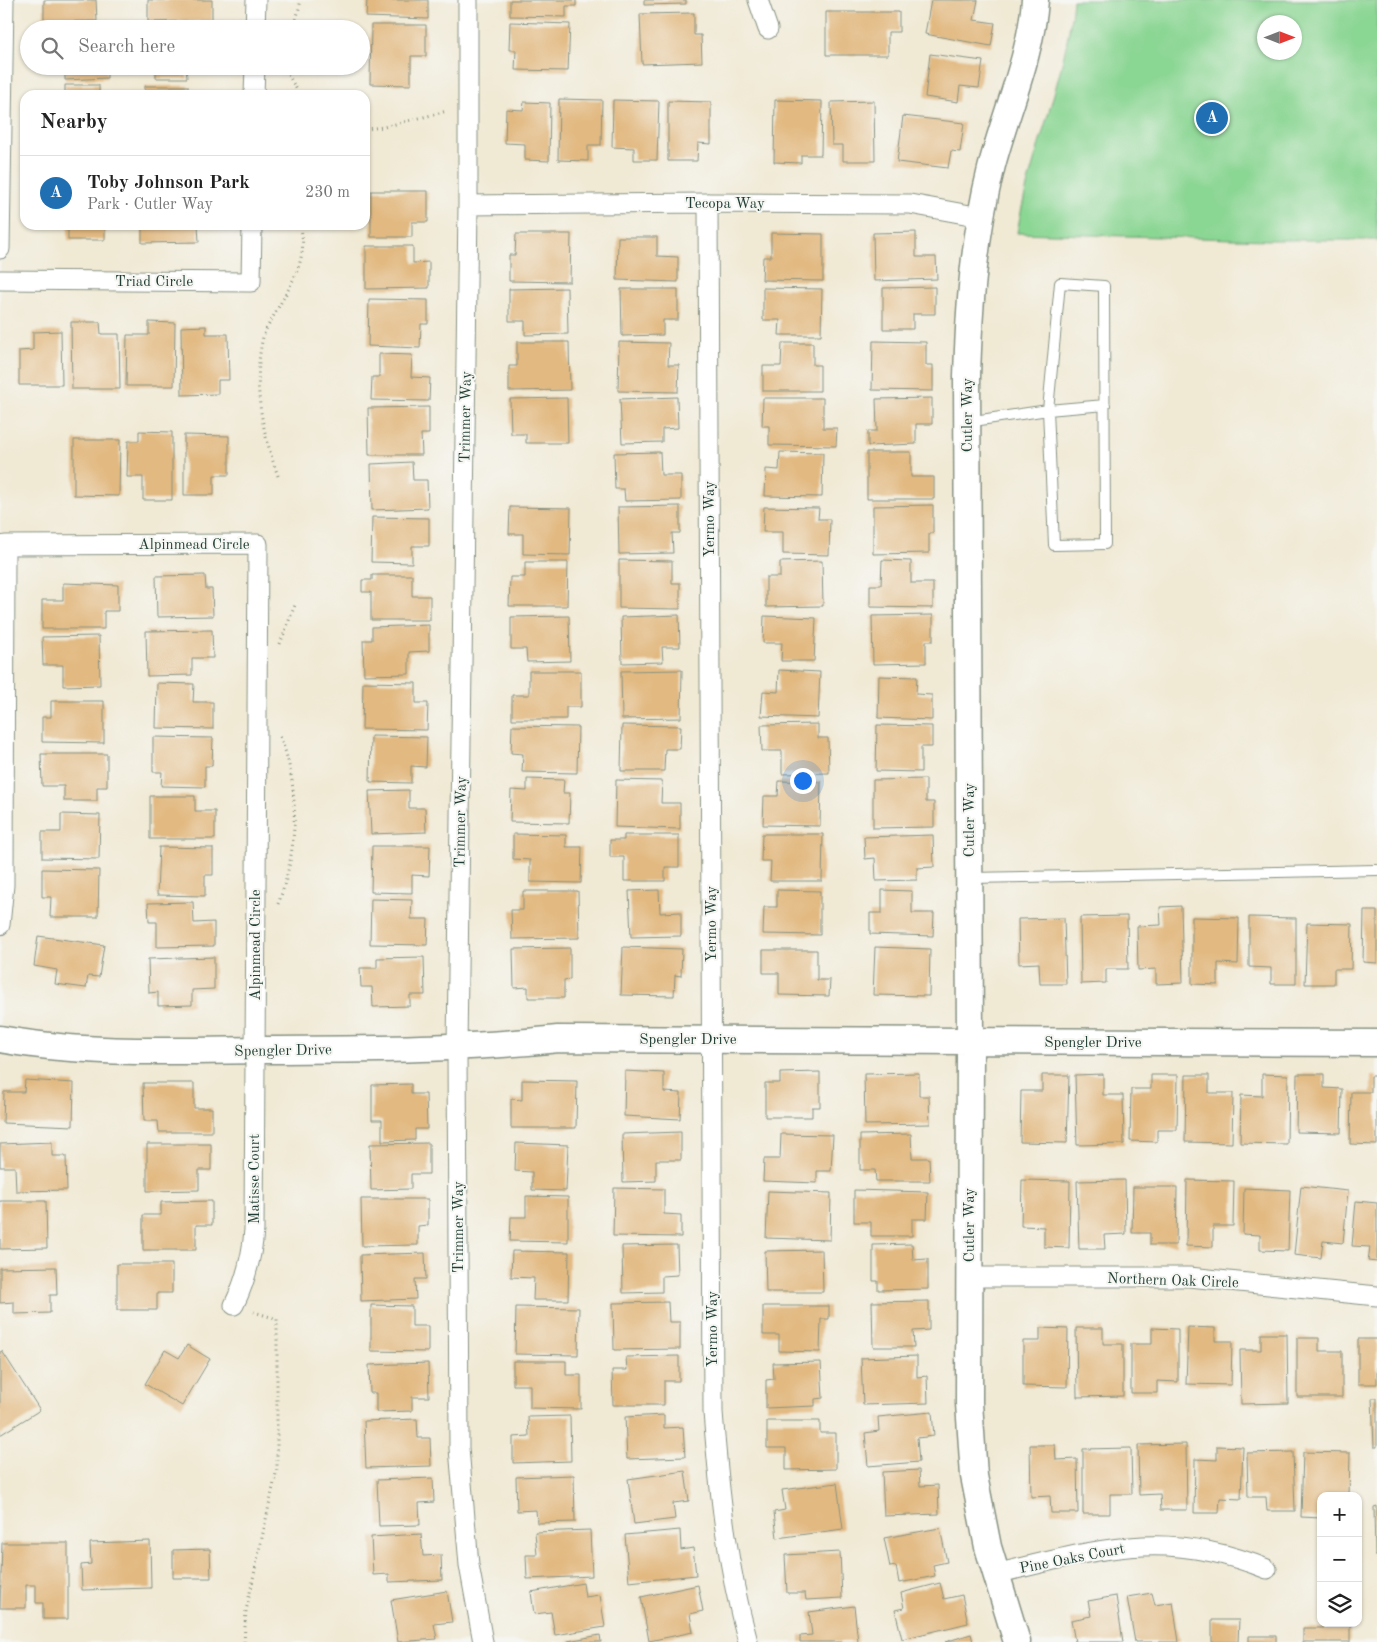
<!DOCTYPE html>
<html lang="en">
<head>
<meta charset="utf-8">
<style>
  :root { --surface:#fff; --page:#f2f2f2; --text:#222; --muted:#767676; --line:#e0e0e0; --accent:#1f6fb2 }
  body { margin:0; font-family:"Old Standard TT",serif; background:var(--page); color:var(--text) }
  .controls { position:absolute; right:15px; bottom:15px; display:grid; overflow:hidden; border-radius:10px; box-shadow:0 1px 4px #0004 }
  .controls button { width:45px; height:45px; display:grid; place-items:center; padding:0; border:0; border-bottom:1px solid var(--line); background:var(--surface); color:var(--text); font:25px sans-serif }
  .compass { position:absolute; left:1257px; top:15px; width:45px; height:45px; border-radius:50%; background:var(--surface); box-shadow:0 1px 4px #0004; rotate:90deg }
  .you { position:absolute; left:802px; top:780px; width:18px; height:18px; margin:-12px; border:4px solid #fff; border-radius:50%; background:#1a73e8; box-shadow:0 0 0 8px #1a73e833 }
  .badge { display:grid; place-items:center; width:32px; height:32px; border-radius:50%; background:var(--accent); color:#fff; font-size:16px; font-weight:700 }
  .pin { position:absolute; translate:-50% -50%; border:2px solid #fff; box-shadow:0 1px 5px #0006 }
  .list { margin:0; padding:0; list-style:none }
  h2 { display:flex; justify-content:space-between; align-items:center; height:65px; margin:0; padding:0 20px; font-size:21px }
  h2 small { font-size:16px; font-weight:400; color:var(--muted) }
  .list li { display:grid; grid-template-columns:32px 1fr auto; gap:15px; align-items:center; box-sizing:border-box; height:75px; padding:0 20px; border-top:1px solid var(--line) }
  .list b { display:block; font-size:19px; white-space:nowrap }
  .list p { margin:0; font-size:16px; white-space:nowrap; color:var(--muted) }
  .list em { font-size:16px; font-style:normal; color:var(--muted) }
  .icon { flex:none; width:28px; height:28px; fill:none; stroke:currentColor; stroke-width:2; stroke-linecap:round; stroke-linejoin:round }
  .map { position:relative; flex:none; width:1377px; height:1642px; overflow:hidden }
  .search { position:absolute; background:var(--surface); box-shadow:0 1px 4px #0004; left:20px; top:20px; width:350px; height:55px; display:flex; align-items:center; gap:12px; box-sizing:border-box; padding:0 18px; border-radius:28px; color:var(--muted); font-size:19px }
  .panel { position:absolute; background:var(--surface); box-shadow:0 1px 4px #0004; left:20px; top:90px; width:350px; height:140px; border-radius:15px }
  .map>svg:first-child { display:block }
  .green { fill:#8ad693; stroke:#548a64; fill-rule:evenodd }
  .building { fill:#e2b981 }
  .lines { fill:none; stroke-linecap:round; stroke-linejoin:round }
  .lane-casing { stroke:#889384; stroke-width:12 }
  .street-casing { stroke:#889384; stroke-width:21 }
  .secondary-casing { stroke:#889384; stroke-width:29 }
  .path { stroke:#889384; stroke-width:3; stroke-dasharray:1 4; stroke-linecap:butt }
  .lane { stroke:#fff; stroke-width:10 }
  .street { stroke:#fff; stroke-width:19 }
  .secondary { stroke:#fff; stroke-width:26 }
  .labels { text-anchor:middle; stroke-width:4; stroke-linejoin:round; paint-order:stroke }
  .street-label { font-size:15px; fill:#1f3d34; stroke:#f6f6f2 }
</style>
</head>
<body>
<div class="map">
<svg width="1377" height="1642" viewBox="0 0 1377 1642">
  <rect width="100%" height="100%" fill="#f6f6f2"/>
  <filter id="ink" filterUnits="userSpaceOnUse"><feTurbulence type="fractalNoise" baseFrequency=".02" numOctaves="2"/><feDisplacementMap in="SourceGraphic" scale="10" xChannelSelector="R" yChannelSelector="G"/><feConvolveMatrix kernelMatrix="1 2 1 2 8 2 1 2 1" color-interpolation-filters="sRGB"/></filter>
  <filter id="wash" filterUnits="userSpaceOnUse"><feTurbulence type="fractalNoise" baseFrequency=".0096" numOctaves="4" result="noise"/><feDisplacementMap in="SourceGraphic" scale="20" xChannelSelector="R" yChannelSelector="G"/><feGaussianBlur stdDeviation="1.12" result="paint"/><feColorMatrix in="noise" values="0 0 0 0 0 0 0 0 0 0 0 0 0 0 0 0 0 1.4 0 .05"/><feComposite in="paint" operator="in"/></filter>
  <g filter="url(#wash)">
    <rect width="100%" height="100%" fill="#f0e9d4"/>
    <path class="green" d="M1073,0H1377V240H1269L1017,233C1030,154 1066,80 1073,0ZM1264,22H1294V52H1264Z"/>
    <g id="blocks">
      <path class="building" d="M44,0H96L97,21L44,22Z
        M148,0H212V21L148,22Z
        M367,0H428V19L366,17Z
        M510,0H576V6H566V17L510,16Z
        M644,0H686V4L644,5Z
        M931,0H978L974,20L995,23L991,46L925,34Z
        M826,12H899V32H888V55H826Z
        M694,13V35H701L702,62L642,64L640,14Z
        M510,22L570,24L568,71L515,70L516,50H509Z
        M371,25H426V56H411V85L370,84Z
        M930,54L983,61L979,88L960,86L958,102L925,97Z
        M43,66H107V78L65,80V68L43,69Z
        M156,66H186L187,78H156Z
        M65,85H99V95H65Z
        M145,86H188V95H145Z
        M559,99L602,100L601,145H588V161L558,160Z
        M613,100L659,101L657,160H634V148L612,147Z
        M775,100L822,101L821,155H801V163L774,162Z
        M668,101L711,102V144L698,143L697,161H668Z
        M874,101L875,161H843V145H832L831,102Z
        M524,102L550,103L549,161L525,160V144L505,143L506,109L523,110Z
        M903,116L964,123L960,152L951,151L948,168L897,162Z
        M371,191H428V222H412V237H371Z
        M68,225H105V240H68Z
        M142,225H198L199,242L142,243Z
        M916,232V257H936L937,279L874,281L873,233Z
        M771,233L823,234V281L762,280L763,257H771Z
        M516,234H571L570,282L509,281V255H515Z
        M618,237H657V256L678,257V282L617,280Z
        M366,246H413V263L429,262V288L366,289Z
        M935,287V314H913V329H883V288Z
        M567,288L568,334L525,335V321H509V289Z
        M763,288L822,289L821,335H779L780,320H763Z
        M621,289H678V320H663V335L622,336Z
        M369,299L428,300V324H421L420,348L368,346Z
        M71,322H100L101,334H119L120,389H72Z
        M149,322L175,323L174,386H126L127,335H149Z
        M206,326V334H228L229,380H218V394L182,395L181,327Z
        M61,331L62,385H19V351L33,350V332Z
        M873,341L926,342V365H933V391L872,390Z
        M517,342H569L570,390L509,391V366H517Z
        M619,342L669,343L668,365H679L678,392L618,391Z
        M782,343H813V365H820V391H763V366H781Z
        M379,354L412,355L411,377L430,378L429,401L371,400L372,377H379Z
        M677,397L678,428L662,429V442L622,443L620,399Z
        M567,398L568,443H526V434H511L510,399Z
        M763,398H823V428H837L836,446L769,445V426H762Z
        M932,398V424H916V444L868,446V431H877L876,399Z
        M429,407V434H421L422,455H369L368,408Z
        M139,431L172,432V500H143V477H127L128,441H139Z
        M184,435L229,436V475H214V495H184Z
        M74,440H120L119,496L74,495Z
        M660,452L661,475H681V500L625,501L624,489H615L614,453Z
        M780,452L823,453L822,497L765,496L766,469L779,470Z
        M867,452H911V477H934V499H867Z
        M412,462L413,480H427L428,508L372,510L371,464Z
        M933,505V533H929V553L873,554V506Z
        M680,506V533H672L673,553L619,554L618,507Z
        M510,507L571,508L570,555L523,554V534H509Z
        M764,507L819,508L818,519H830L829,555L783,554V532H763Z
        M372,517L429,518V546H412V563L371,562Z
        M619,560L672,561V583H680V609L619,608Z
        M882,560L911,561V583H933V608L870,607V585H881Z
        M822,561L823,606L766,607V577H780V562Z
        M525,562H568L567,606H509L510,577H525Z
        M205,575L206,589H212L213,616L157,617L156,576Z
        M372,575H412V596H430V620H371V592H362V580H372Z
        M63,583L118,585V611H104V629H42V600H63Z
        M679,615L680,647H662L663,662L622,663L621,617Z
        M933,615V641H926V663L873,664L872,616Z
        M569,616L570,661L527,662L526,649H511V617Z
        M764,616L816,618L814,661H781L782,643H763Z
        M429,625V651L409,652V674L364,675L363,640H372V627Z
        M212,630L213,658H192V675L147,676L146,631Z
        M99,636L100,685L63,686V665H43L42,637Z
        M682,670L681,718L622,719L621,671Z
        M779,670L820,672L818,718L761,716L763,691L778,692Z
        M529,671H581V707H566V719H512V695H529Z
        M879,676L917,677L916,694L932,695V720L878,718Z
        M363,682L416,683V703H428L427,730L362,729Z
        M157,683L194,684L193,702H213V729L156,728Z
        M51,701H104V743L42,742V717H51Z
        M818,724V738H828L829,773L782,774V751H762L761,725Z
        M622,725L681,726L680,749H665L664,771H621Z
        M877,725L932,726V747H921V772L876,771Z
        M512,726L578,727L577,773L522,772L523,754L511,753Z
        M371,736L427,737L426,767L411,766V783L370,782Z
        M153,737L213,738L212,766H205V787L161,786L162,772H153Z
        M41,754H107V787H97V801H64V786H42Z
        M527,779L564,780L563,793H570L569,823L510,822L511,790L527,791Z
        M926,779V802H934V827L873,828V780Z
        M616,780L662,781L661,803H680V829L615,827Z
        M779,781L821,782L820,826L763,825L764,796H778Z
        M409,790V808H425L426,832L371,834L369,791Z
        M150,796H195V811H215V839H150Z
        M61,814L100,815L99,859L42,858V832H61Z
        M513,834L566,835V847H582L581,883L530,882V860L513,859Z
        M762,834H823L822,881H770L771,861H761Z
        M624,835H679V867H665V881H624V857H610V840H624Z
        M933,835L934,867L917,868V880L876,881L875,858L865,859L864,837Z
        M372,846H430L429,876L412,875V893L371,892Z
        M159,847L213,848V875H205V896L157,895Z
        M42,869L99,870L98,917H50L51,897H42Z
        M659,890L660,913L681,912V936L631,937L629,891Z
        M777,890L820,891V935L763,934L764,907H777Z
        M882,890L912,891V913H934L933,936L870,934V913H882Z
        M523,891H578L579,938L512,939L511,910H523Z
        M371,899L412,900L411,919H428L427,945L370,944Z
        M193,902L194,923L214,922V946L157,947V922H149L148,903Z
        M1181,906L1183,983L1156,984V969L1138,970L1137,926L1161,925L1160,907Z
        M1364,911H1377V963L1363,962Z
        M1127,916L1128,969H1106V983L1081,984L1080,917Z
        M1192,917L1239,918L1238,964L1218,963V985L1192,984Z
        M1249,917L1296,918V984H1271V968L1249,967Z
        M1064,918L1066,984H1040L1039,963L1019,964L1018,919Z
        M1307,923L1352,924L1351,969H1334V984H1305Z
        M38,936L104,945L99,977L88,976L86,988L55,984L57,970L34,966Z
        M623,947L682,949L681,976L675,975L674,996L621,995Z
        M875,947L930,949L929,996L873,995Z
        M570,948V979L564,980V998H528V987L514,988L513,949Z
        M763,950H817V980H830L829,996L779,995V973H763Z
        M214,957V989L192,990V1005L158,1006V992L149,993L148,959Z
        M424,957L425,995H410V1006L373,1007L372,987H361L360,968H377V958Z
        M625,1071L664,1073V1092L681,1093L680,1119L624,1116Z
        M820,1072V1107H812V1117H765V1083H780V1073Z
        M919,1073V1096H929L930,1124L865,1125L864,1074Z
        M1103,1074V1095H1123L1124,1144L1077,1145L1075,1075Z
        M1262,1074L1288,1075L1287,1144L1240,1143L1241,1095L1262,1096Z
        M1297,1074H1324V1088L1342,1089L1341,1133L1296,1132Z
        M1042,1075H1069L1067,1143L1020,1142L1021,1091H1042Z
        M1151,1075H1178L1177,1130H1157V1142L1130,1141L1131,1089H1151Z
        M1186,1075H1209V1093H1233L1232,1143L1185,1142Z
        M1371,1076H1377V1145L1350,1144L1351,1092H1371Z
        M25,1080L74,1083L73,1126L3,1123L4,1092H24Z
        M522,1080L577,1081L576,1128H511V1099L522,1100Z
        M143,1083H194V1108H212V1132H159L158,1121H144Z
        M411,1084V1094H426L427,1129H415V1140L382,1141V1120H372V1085Z
        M681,1132V1160H656V1181L623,1182L622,1134Z
        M781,1134L833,1135L831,1171H817V1183L763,1181L764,1159H780Z
        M911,1134L912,1158H929L930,1181H876L875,1170H860V1135Z
        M52,1142V1156H66L67,1190L16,1191L15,1167H0V1144Z
        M429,1143V1174H411V1189L371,1190L370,1144Z
        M516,1143L568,1145L566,1191L532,1190V1172L515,1171Z
        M147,1144H211V1170H199V1190L147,1191Z
        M1022,1180L1070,1181L1069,1248L1044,1247V1227L1021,1226Z
        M1125,1180L1126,1234L1104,1235L1105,1249H1079L1077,1181Z
        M1187,1180L1234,1181L1233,1226H1213V1247L1186,1246Z
        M1301,1186L1348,1191L1343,1243L1323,1241L1321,1258L1294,1255Z
        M1133,1187H1177L1176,1245H1150V1233H1132Z
        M614,1188L664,1189V1214L681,1215V1237L613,1236Z
        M1244,1188L1290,1190L1288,1251L1260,1250V1235L1243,1234Z
        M854,1190L928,1192L927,1219H912V1236H871V1222H854Z
        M768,1191L831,1193L830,1240L766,1238Z
        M526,1196L568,1197V1242L510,1241L511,1217H526Z
        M361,1199H428V1225L418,1226V1245L362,1246Z
        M0,1201H46L47,1248L0,1249Z
        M212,1201V1225H196V1250H143V1215H161V1202Z
        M1356,1201L1377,1203V1262L1368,1261L1370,1247L1352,1246Z
        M912,1244L913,1260L928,1259V1289L878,1290V1281H873V1245Z
        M677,1245L678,1275L662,1276V1292L623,1293L622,1246Z
        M822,1250L823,1292H766L765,1251Z
        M512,1251L569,1252L568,1300H533L534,1278L511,1277Z
        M425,1253L426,1279H415L416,1299L361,1301L360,1255Z
        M117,1264H172V1293H157V1310H117Z
        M56,1267L57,1295H50V1313L14,1314V1302L0,1303V1268Z
        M929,1301V1330L913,1331L914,1347H873L872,1302Z
        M668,1302L669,1322H680V1349L614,1350L613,1303Z
        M371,1305L412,1306V1326H428V1352L371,1351Z
        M763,1306H829V1319H821L820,1352L779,1351V1335H763Z
        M516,1307L579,1308L578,1355L515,1354Z
        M1188,1327L1215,1328V1341H1232L1231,1385L1186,1384Z
        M1040,1328L1068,1329L1067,1387L1023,1386V1341H1040Z
        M1076,1328H1103V1344H1123V1396L1077,1397Z
        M1152,1328L1178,1329V1382L1157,1381V1393H1131V1344H1152Z
        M1261,1334H1287L1288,1403L1241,1404L1240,1350H1261Z
        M1297,1338H1319V1351H1342V1397H1297Z
        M1358,1339H1377V1384H1358Z
        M187,1345L210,1359L182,1406L145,1384L165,1350L179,1358Z
        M2,1351L40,1410L0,1435V1352Z
        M679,1356V1381H664V1405H613L612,1370H627L626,1357Z
        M917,1356V1377L927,1376L928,1403L863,1405L861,1358Z
        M513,1361H566V1375H581V1409L530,1408V1385H513Z
        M821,1362L823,1398L815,1399V1406L766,1408V1380L774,1379L773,1363Z
        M428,1363L429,1397H412V1411L376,1412V1393H370L369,1365Z
        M1372,1398H1377V1447H1374Z
        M932,1412L934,1436L917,1438L919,1462L868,1466L865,1433L879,1431L878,1417Z
        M664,1415V1428L683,1427L685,1457L627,1459L625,1417Z
        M570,1416L571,1461L513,1463V1437L529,1436L528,1417Z
        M417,1419L418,1438H430L431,1466L366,1468L364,1421Z
        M767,1421H820V1433H836V1469L786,1470V1448H767Z
        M1186,1444L1187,1510H1161L1160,1494L1139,1495L1138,1445Z
        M1030,1445H1055L1056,1460L1077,1459L1078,1513H1051L1050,1496L1031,1497Z
        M1217,1446L1243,1447L1241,1499L1220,1498L1219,1513H1194L1195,1459L1217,1460Z
        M1131,1448L1132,1494H1110V1514H1083V1449Z
        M1293,1452L1295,1511H1267L1266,1497H1248L1247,1453Z
        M1303,1452L1350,1453L1349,1496H1321V1518L1301,1517Z
        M919,1470L920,1486L938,1485L939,1514L884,1516L882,1472Z
        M685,1471L689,1501L673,1503L675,1519L634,1524L628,1479Z
        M574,1475L575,1522L537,1523L536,1510L517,1511L516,1477Z
        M433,1478L434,1502L419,1503L420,1525L379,1526L377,1480Z
        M837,1483L843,1529L777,1538L774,1512L785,1510L782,1490Z
        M1377,1506V1556H1375L1374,1507Z
        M940,1528L947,1562L933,1565L935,1576L899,1583L896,1566L890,1567L884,1538Z
        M590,1530L592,1576L527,1579L526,1555H537L535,1532Z
        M680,1530L681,1550L693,1548L696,1575L629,1582L625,1535Z
        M421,1534L423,1556L441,1555L442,1580L389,1582V1574L373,1575L371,1537Z
        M150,1541L151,1588L82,1590L81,1565L91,1564L90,1543Z
        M2,1543H68V1619H43V1603H36V1585H26V1608H0Z
        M210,1549L211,1578H173V1550Z
        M840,1552L842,1598L806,1600L805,1593H787L785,1555Z
        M583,1583L585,1597L600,1595L605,1627L555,1635L551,1612L534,1614L531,1592Z
        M940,1583L944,1599L962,1595L968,1623L902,1639L895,1610L904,1608L901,1593Z
        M698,1585L703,1611L690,1614L693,1632L649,1641L641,1597Z
        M447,1591L452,1622L434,1624L437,1639L398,1642L391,1600Z
        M1152,1593L1155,1605L1173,1602L1179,1642H1135L1127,1597Z
        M1116,1596L1123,1642H1075L1071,1620L1091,1616L1088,1601Z
        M854,1606L858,1642H800V1636L812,1635L809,1612Z
        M1212,1620H1239L1238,1642H1212Z
        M1324,1623H1350V1642H1303V1628H1324Z
        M971,1634L973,1642H945Z
        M600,1635L601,1642H568V1641Z
        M1249,1636H1276V1642H1249Z"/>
    </g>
  </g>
  <g filter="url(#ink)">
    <use href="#blocks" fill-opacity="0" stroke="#889384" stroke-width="1"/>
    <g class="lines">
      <defs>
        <path id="lane" d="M1060,283L1104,286L1105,544L1054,545L1048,410Z
          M967,422L1048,410L1105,405
          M970,878L1377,870"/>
        <path id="street" d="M468,0V205L457,1048L459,1448L469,1565L483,1642
          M758,0L768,29
          M255,29L256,0
          M254,95L255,66
          M708,203L713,1412C719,1490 727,1567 748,1642
          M468,205L708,203L910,204L981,217
          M0,249L4,0
          M0,280L251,282L252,225
          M0,925L4,885L5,545L258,544L254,1230C252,1258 246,1280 234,1305
          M969,1277H1189L1377,1296
          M995,1574C1098,1550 1163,1527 1267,1569"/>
        <path id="secondary" d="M0,1039C87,1055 176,1051 264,1050C363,1049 459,1050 558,1039L1377,1043
          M1017,1642L988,1547L974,1476L969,1403L970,1041L967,377C969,308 974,237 991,169C1005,113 1031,58 1035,0"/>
      </defs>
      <use href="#lane" class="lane-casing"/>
      <use href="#street" class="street-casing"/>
      <use href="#secondary" class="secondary-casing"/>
      <path class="path" d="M294,29L301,0
        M283,66L300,95
        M365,129L384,127L447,111
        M278,476C262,431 252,385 263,337C265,330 270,323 273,317C289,287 310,260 300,225
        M280,644L295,605
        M278,904C298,852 301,785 279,734
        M244,1642L246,1611L277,1469V1319L254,1312"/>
      <use href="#lane" class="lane"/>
      <use href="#street" class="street"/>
      <use href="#secondary" class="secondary"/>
    </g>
  </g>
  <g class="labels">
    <g class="street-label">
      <text x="725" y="208">Tecopa Way</text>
      <text x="154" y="286">Triad Circle</text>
      <text transform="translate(967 415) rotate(-90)" y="5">Cutler Way</text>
      <text transform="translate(465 417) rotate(-89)" y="5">Trimmer Way</text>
      <text transform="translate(709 519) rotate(-90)" y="5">Yermo Way</text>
      <text x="194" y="549">Alpinmead Circle</text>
      <text transform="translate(969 820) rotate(-90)" y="5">Cutler Way</text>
      <text transform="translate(460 822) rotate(-89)" y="5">Trimmer Way</text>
      <text transform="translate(711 924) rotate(-90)" y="5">Yermo Way</text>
      <text transform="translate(255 945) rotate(-90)" y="5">Alpinmead Circle</text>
      <text x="688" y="1044">Spengler Drive</text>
      <text x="1093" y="1047">Spengler Drive</text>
      <text transform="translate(283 1050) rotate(-1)" y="5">Spengler Drive</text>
      <text transform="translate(254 1179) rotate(-90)" y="5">Matisse Court</text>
      <text transform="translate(969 1225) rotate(-90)" y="5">Cutler Way</text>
      <text transform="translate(458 1227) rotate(-90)" y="5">Trimmer Way</text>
      <text transform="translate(1173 1280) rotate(2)" y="5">Northern Oak Circle</text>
      <text transform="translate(712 1329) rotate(-90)" y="5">Yermo Way</text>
      <text transform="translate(1072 1558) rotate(-11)" y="5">Pine Oaks Court</text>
    </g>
  </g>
</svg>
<div class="controls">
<button>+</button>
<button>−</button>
<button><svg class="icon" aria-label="layers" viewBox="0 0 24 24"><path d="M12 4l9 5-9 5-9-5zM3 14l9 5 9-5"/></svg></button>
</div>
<svg class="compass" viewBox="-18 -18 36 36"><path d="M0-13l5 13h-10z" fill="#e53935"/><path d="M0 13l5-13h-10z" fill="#767676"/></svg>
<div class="you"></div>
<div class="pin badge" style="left:1212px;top:118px">A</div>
<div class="search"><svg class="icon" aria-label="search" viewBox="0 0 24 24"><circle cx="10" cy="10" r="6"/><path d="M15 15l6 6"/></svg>Search here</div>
<section class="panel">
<h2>Nearby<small></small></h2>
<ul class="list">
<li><span class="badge">A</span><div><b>Toby Johnson Park</b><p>Park · Cutler Way</p></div><em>230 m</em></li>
</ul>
</section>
</div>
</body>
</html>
